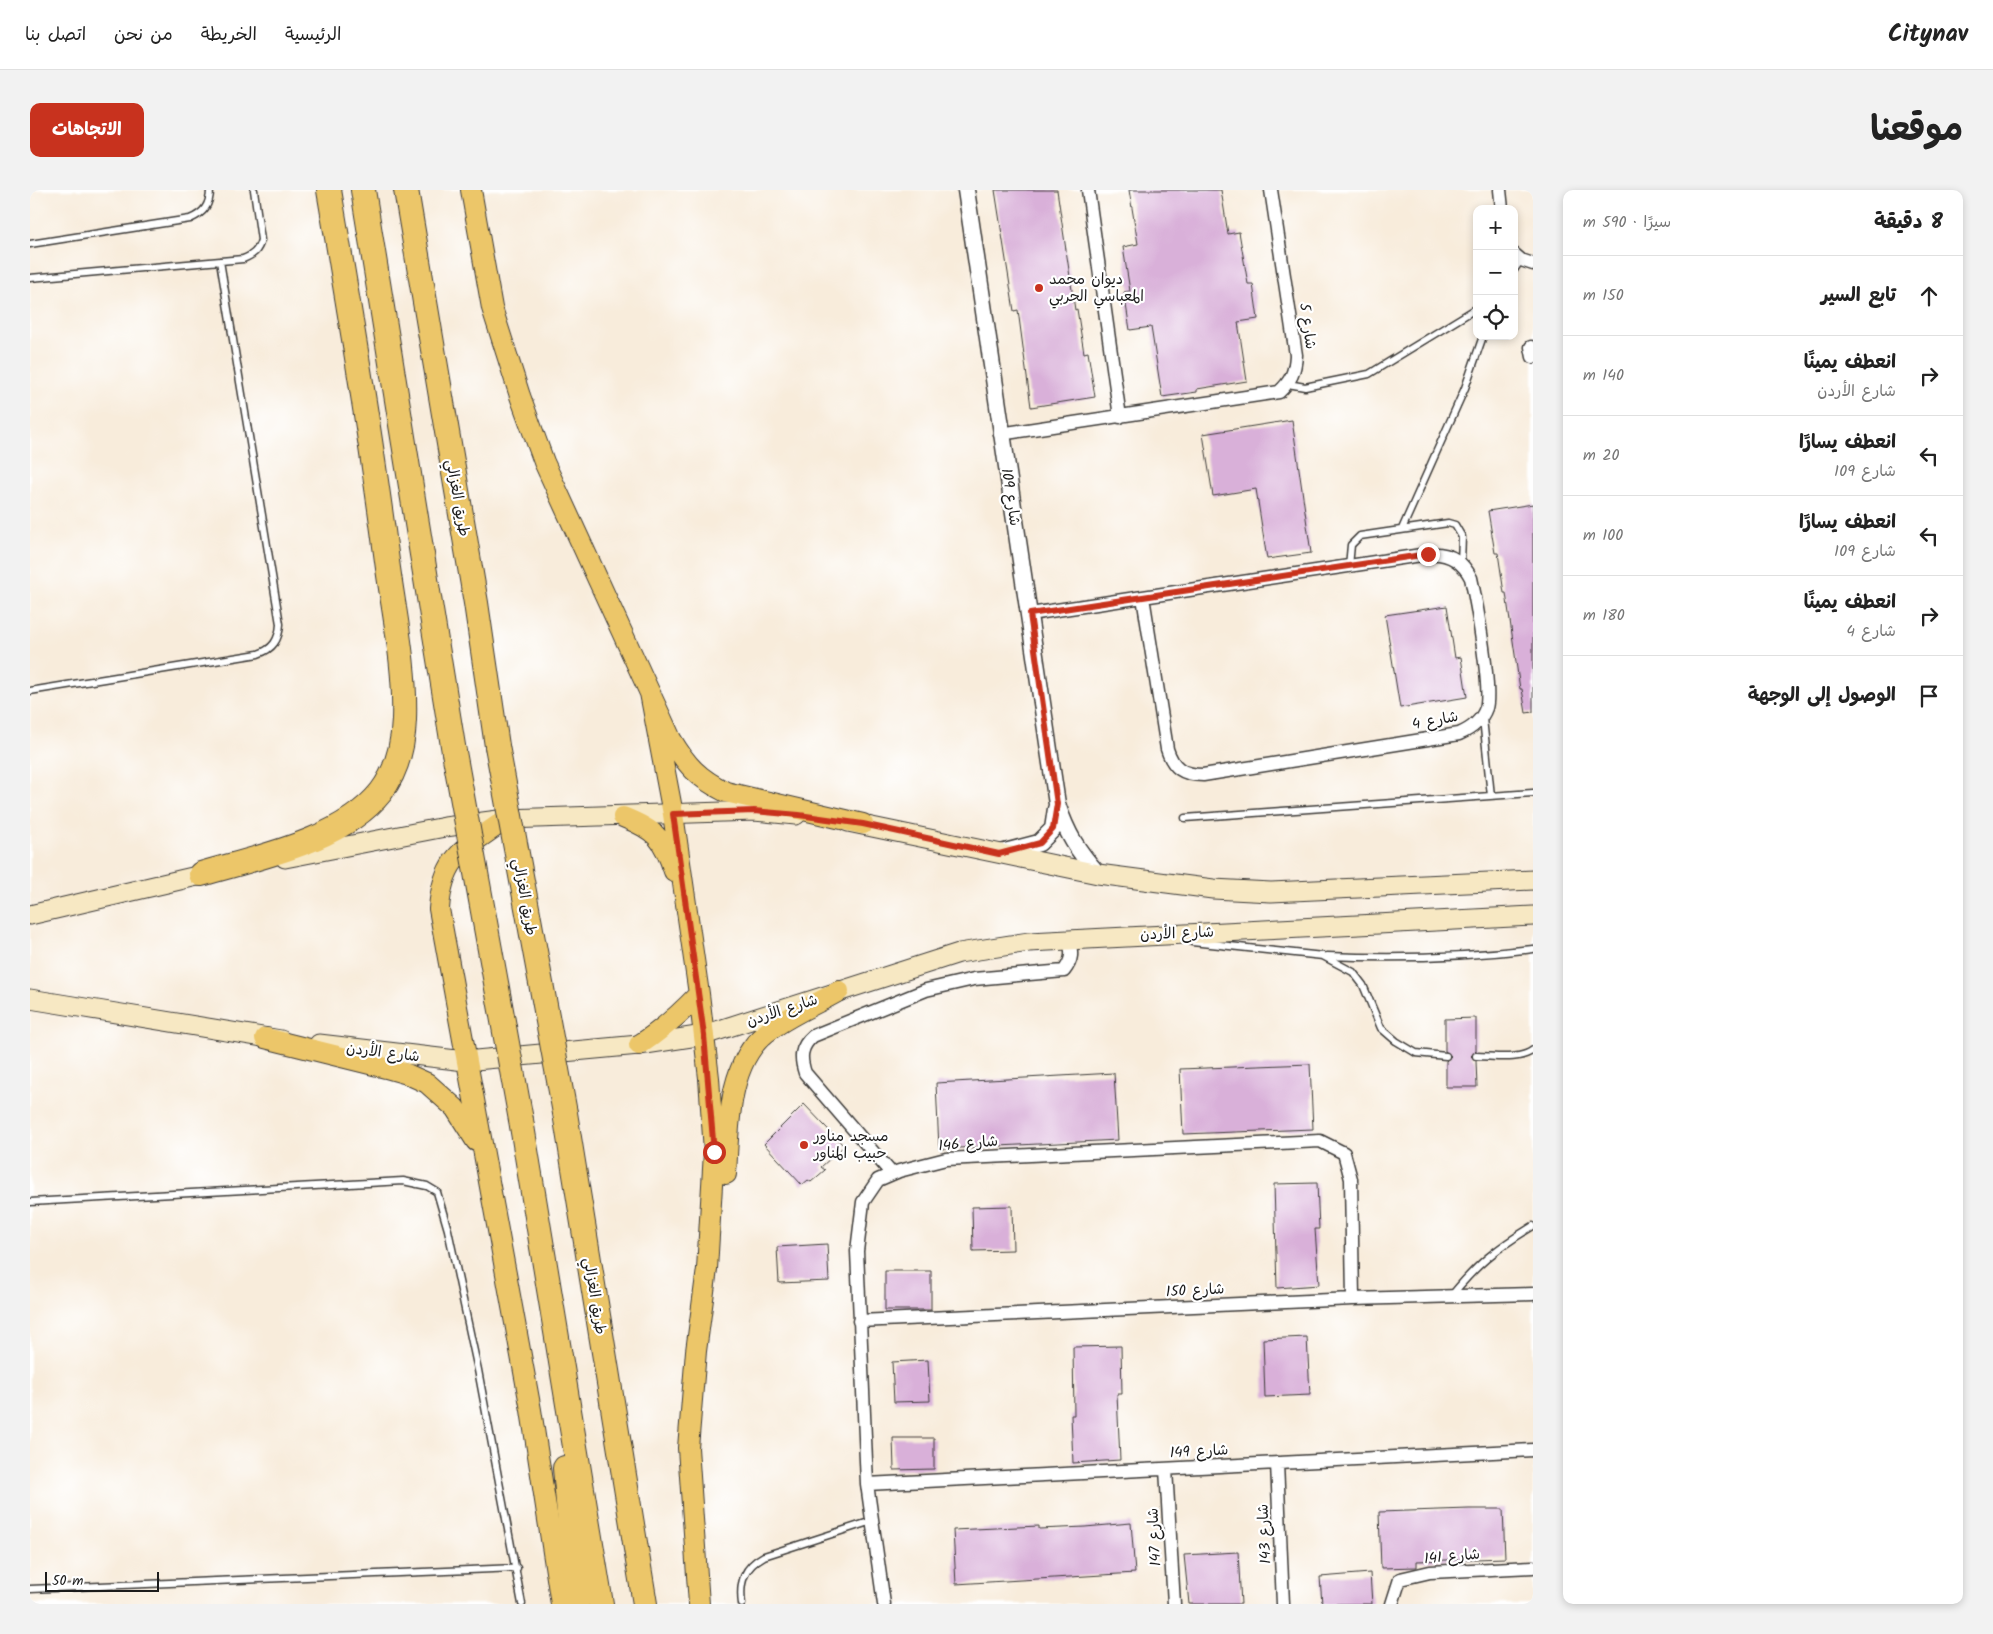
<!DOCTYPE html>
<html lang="ar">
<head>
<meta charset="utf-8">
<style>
  :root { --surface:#fff; --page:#f2f2f2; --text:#222; --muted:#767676; --line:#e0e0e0; --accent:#c8321e }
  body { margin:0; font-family:Kalam,"Playpen Sans Arabic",sans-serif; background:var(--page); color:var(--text); direction:rtl }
  .controls { position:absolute; right:15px; top:15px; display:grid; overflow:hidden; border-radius:10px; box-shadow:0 2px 8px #0003 }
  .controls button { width:45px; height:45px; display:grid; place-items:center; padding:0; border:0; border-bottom:1px solid var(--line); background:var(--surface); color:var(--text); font:25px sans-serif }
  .scale { position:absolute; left:15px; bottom:12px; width:114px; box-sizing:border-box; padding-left:5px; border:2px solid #1c1c1c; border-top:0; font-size:14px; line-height:18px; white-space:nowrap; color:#1c1c1c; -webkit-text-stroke:4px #fff; paint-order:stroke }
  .stop { position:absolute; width:15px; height:15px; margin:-11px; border:4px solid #c8321e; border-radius:50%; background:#fff }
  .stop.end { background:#c8321e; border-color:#fff; box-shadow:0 1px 5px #0008 }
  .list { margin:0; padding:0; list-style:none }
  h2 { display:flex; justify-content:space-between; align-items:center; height:65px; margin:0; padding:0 20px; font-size:21px }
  h2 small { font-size:16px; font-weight:400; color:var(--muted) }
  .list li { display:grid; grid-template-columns:32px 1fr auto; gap:15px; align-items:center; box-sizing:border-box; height:80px; padding:0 20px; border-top:1px solid var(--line) }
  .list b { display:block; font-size:19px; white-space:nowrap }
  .list p { margin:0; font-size:16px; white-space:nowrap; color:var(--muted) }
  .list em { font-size:16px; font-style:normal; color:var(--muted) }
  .icon { flex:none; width:28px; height:28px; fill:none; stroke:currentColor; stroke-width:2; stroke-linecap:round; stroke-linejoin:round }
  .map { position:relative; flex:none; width:1503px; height:1414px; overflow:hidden; direction:ltr; border-radius:10px }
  header { display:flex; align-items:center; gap:30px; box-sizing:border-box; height:70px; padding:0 25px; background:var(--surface); border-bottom:1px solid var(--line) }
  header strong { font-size:24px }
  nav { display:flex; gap:28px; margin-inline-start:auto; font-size:18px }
  .intro { display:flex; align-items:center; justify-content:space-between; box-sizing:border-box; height:120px; padding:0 30px }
  h1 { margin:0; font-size:35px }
  .button { padding:12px 22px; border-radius:10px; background:var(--accent); color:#fff; font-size:18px; font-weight:700 }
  main { display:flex; gap:30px; padding:0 30px }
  aside { flex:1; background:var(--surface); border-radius:10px; box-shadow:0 2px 8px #0003 }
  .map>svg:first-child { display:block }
  .building { fill:#d9b0d9 }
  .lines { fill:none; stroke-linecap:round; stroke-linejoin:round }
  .service-casing { stroke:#3d3b39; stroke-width:9 }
  .minor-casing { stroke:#3d3b39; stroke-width:15 }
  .tertiary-casing { stroke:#3d3b39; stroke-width:19 }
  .secondary-casing { stroke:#3d3b39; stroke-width:21 }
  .primary-casing { stroke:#3d3b39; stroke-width:22 }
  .motorway-casing { stroke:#3d3b39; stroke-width:26 }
  .service { stroke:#fff; stroke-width:6 }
  .minor { stroke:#fff; stroke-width:12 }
  .tertiary { stroke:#fff; stroke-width:16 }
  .secondary { stroke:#f7e8c3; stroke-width:19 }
  .primary { stroke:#ecc669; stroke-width:20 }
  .motorway { stroke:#ecc669; stroke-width:24 }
  .motorway-bridge-casing { stroke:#3d3b39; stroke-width:26; stroke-linecap:butt }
  .motorway-bridge { stroke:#ecc669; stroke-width:24 }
  .route { stroke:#c8321e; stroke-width:6 }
  .poi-dot { fill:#c8321e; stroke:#fff; stroke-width:2 }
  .labels { text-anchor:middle; stroke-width:4.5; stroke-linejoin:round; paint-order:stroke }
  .poi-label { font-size:15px; fill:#1c1c1c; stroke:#fff; text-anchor:start }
  .street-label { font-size:15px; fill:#1c1c1c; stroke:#fff }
</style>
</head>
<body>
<header>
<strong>Citynav</strong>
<nav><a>الرئيسية</a><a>الخريطة</a><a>من نحن</a><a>اتصل بنا</a></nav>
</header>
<div class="intro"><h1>موقعنا</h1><a class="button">الاتجاهات</a></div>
<main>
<aside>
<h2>8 دقيقة<small>سيرًا · 590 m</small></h2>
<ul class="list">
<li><svg class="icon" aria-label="ahead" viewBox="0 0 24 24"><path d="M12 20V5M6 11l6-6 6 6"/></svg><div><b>تابع السير</b></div><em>150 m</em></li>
<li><svg class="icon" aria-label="right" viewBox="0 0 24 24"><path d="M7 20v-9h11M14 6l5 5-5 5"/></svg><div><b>انعطف يمينًا</b><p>شارع الأردن</p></div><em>140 m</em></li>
<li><svg class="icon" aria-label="left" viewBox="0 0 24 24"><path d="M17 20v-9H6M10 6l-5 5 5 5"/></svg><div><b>انعطف يسارًا</b><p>شارع 109</p></div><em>20 m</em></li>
<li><svg class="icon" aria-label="left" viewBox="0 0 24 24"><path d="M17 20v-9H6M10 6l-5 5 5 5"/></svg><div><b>انعطف يسارًا</b><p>شارع 109</p></div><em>100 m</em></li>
<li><svg class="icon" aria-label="right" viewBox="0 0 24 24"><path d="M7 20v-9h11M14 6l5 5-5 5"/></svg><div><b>انعطف يمينًا</b><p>شارع 4</p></div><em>180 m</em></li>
<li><svg class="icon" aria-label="arrive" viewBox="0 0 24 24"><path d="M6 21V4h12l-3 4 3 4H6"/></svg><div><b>الوصول إلى الوجهة</b></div></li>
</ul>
</aside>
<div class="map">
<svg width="1503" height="1414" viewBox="0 0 1503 1414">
  <rect width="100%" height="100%" fill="#fff"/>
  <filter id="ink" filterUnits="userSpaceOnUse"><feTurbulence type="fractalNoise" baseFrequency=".02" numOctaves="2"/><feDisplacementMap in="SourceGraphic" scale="10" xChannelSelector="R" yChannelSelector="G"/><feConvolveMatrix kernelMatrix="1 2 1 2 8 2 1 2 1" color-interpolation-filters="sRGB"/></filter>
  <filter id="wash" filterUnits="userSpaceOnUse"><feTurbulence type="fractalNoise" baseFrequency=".0096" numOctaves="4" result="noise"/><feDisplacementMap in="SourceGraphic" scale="20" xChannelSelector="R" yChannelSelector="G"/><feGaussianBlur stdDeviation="1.12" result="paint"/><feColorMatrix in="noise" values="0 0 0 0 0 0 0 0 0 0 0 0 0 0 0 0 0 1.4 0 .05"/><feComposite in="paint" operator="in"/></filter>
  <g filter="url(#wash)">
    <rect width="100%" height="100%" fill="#f8ecdb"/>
    <g id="blocks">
      <path class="building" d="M965,0H1027L1045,120L1047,119L1054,163L1058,162L1065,207L1001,217L988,120L984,121Z
        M1099,0H1191L1198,44L1209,42L1218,94H1223L1228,129L1208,132L1217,191L1167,199V202L1132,207L1121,137L1100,140L1094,102L1100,101L1093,57L1108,54Z
        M1262,230L1281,363L1237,369L1226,299L1183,306L1173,244Z
        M1503,314V522L1496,523L1492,499H1490L1476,403H1474L1468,363H1465L1458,321Z
        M1417,416L1425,468L1431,467L1437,507L1370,518L1355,425Z
        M1446,828V861L1441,866L1446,871L1447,897H1416V871L1421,866L1415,861V829Z
        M1280,874L1283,939L1153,944L1150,879Z
        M1084,883L1088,950L909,959L906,893Z
        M774,914L814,956L791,977L795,980L781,992L778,990L772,995L734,954Z
        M1287,993L1289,1039H1285L1289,1095L1247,1098L1244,994Z
        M982,1016L983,1060L943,1061L942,1017Z
        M797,1054L799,1091L749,1093L747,1057Z
        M855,1081H901V1120H855Z
        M1277,1147L1280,1205L1235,1207L1233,1149Z
        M1091,1156L1092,1204H1087L1090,1270L1043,1273L1041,1225H1044L1043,1157Z
        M898,1170L900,1211L864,1212L862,1172Z
        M863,1248H904V1279L864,1280Z
        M1439,1319H1473L1475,1368L1387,1371V1377L1351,1378L1349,1322Z
        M1101,1333L1105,1383L926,1394L923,1340L1009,1336V1339L1055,1337Z
        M1208,1362L1211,1414H1159L1154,1365Z
        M1340,1383L1342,1414H1292L1290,1387Z"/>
    </g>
  </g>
  <g filter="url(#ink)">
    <use href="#blocks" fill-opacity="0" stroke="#3d3b39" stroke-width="1"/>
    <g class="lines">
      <defs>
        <path id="service" d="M0,54L160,29C174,23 180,15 180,0
          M1484,80L1491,70
          M0,88L213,69C223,65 228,61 231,50L224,0
          M1258,194L1275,197L1339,184L1447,118
          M1372,339L1435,198L1453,146
          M1319,376L1321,355L1330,346L1418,333L1425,335L1432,347L1431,373
          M0,501L228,464C243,459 249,450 250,434L190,71
          M1453,528L1461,606
          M1155,628L1503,603
          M1162,752L1293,766L1323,782L1333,795L1351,838L1366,851L1386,863L1416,866
          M1297,766C1365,769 1435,767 1503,759
          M1446,866C1464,866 1489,871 1503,860
          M0,1012L373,991L397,996L407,1002L418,1040L448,1180L492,1414
          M1422,1105C1448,1073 1467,1058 1503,1036
          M0,1399L487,1378
          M712,1414C709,1392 714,1377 734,1366L842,1331"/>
        <path id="minor" d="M1058,0L1090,227
          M1470,0L1472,19
          M1484,64L1491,70L1503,74
          M1501,157L1503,167
          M970,244L1249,202C1261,191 1265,182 1266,165L1241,0
          M1000,424L1398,364C1418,362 1432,370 1441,388C1446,410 1462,500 1456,518C1451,532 1441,539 1429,544L1173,585C1153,585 1143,578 1137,559L1113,407
          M862,984L775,883C770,868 770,857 783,846L896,800L944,789L1034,781C1043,769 1042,763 1039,749
          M829,1131L1323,1109L1503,1104
          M1247,1273L1253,1414
          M1136,1279L1144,1414
          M837,1294L1503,1260
          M854,1414L837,1294L827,1061L833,1012L848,990L869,981L916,969L1290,951L1314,963L1321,989L1323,1109
          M1362,1414L1370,1389L1400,1382L1503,1377"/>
        <path id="tertiary" d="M936,0L1027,614C1037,644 1047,660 1068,684
          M971,663L1009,653L1023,639L1026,619"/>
        <path id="secondary" d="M818,632L1068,684L1183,699L1241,702L1503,690
          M255,668L415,637L476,629L724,621L766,625
          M0,725L184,682
          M0,809L251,850
          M289,854L435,871L609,855L674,845L929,763L999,752L1503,726"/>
        <path id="primary" d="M441,0L462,118L490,206L514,272L641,549C657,576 668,588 696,602L833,634
          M620,503L643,624L669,804L679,888L684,962L677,1079L666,1161L658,1258L669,1414
          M593,627C626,640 633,648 644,681
          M476,629C436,659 413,664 409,719L501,1220L531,1414
          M235,848L356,878L377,884L397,893L425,918L446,951
          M609,855C632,840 650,824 669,804
          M696,984C699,939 697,874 736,843C757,826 785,815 809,801"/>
        <path id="motorway" d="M333,0L424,562
          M376,0L446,413L467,556
          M171,684C229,667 312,651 351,602C367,581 373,556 374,530C376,476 364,424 357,371C341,247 320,124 299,0
          M535,923L615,1414
          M491,930L571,1414
          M535,1278L547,1414"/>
      </defs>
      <use href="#service" class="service-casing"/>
      <use href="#minor" class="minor-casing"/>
      <use href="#tertiary" class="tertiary-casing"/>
      <use href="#secondary" class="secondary-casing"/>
      <use href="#primary" class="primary-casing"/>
      <use href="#motorway" class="motorway-casing"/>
      <use href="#service" class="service"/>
      <use href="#minor" class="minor"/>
      <use href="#tertiary" class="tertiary"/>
      <use href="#secondary" class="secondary"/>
      <use href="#primary" class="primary"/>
      <use href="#motorway" class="motorway"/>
      <defs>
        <path id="motorway-bridge" d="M467,556L535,923
          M424,562L491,930"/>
      </defs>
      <use href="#motorway-bridge" class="motorway-bridge-casing"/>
      <use href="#motorway-bridge" class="motorway-bridge"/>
    </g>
  </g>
  <g class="lines" filter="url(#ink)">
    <path class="route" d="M684,962L674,845L643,624L724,621L769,625L833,634L969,664L1010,653L1023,639L1027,614L1000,424L1398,364"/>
  </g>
  <g class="poi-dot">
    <circle cx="1009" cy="98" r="5"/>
    <circle cx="774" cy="955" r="5"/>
  </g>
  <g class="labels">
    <g class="poi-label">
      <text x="1019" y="94">ديوان محمد<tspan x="1019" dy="17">المعباسي الحربي</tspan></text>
      <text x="784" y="951">مسجد مناور<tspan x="784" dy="17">حبيب المناور</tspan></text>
    </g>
    <g class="street-label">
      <text transform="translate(1278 136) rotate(82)" y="5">شارع 5</text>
      <text transform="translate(981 307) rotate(81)" y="5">شارع 109</text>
      <text transform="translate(428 308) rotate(80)" y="5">طريق الغزالي</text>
      <text transform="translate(1405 530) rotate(-11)" y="5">شارع 4</text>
      <text transform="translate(495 707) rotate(80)" y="5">طريق الغزالي</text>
      <text transform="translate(1147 743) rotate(-2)" y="5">شارع الأردن</text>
      <text transform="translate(752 820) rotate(-18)" y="5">شارع الأردن</text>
      <text transform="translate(353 862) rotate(7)" y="5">شارع الأردن</text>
      <text transform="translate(938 953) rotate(-5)" y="5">شارع 146</text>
      <text transform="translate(1165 1100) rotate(-3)" y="5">شارع 150</text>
      <text transform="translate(565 1106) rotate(81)" y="5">طريق الغزالي</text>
      <text transform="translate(1169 1261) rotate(-3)" y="5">شارع 149</text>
      <text transform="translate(1234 1344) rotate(-93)" y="5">شارع 143</text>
      <text transform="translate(1124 1347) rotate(-93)" y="5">شارع 147</text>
      <text transform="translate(1422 1366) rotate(-5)" y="5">شارع 141</text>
    </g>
  </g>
</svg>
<div class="controls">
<button>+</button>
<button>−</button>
<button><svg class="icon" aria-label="locate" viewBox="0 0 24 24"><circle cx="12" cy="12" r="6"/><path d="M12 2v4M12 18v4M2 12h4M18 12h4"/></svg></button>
</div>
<div class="scale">50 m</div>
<div class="stop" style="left:684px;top:962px"></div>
<div class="stop end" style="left:1398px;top:364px"></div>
</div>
</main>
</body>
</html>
